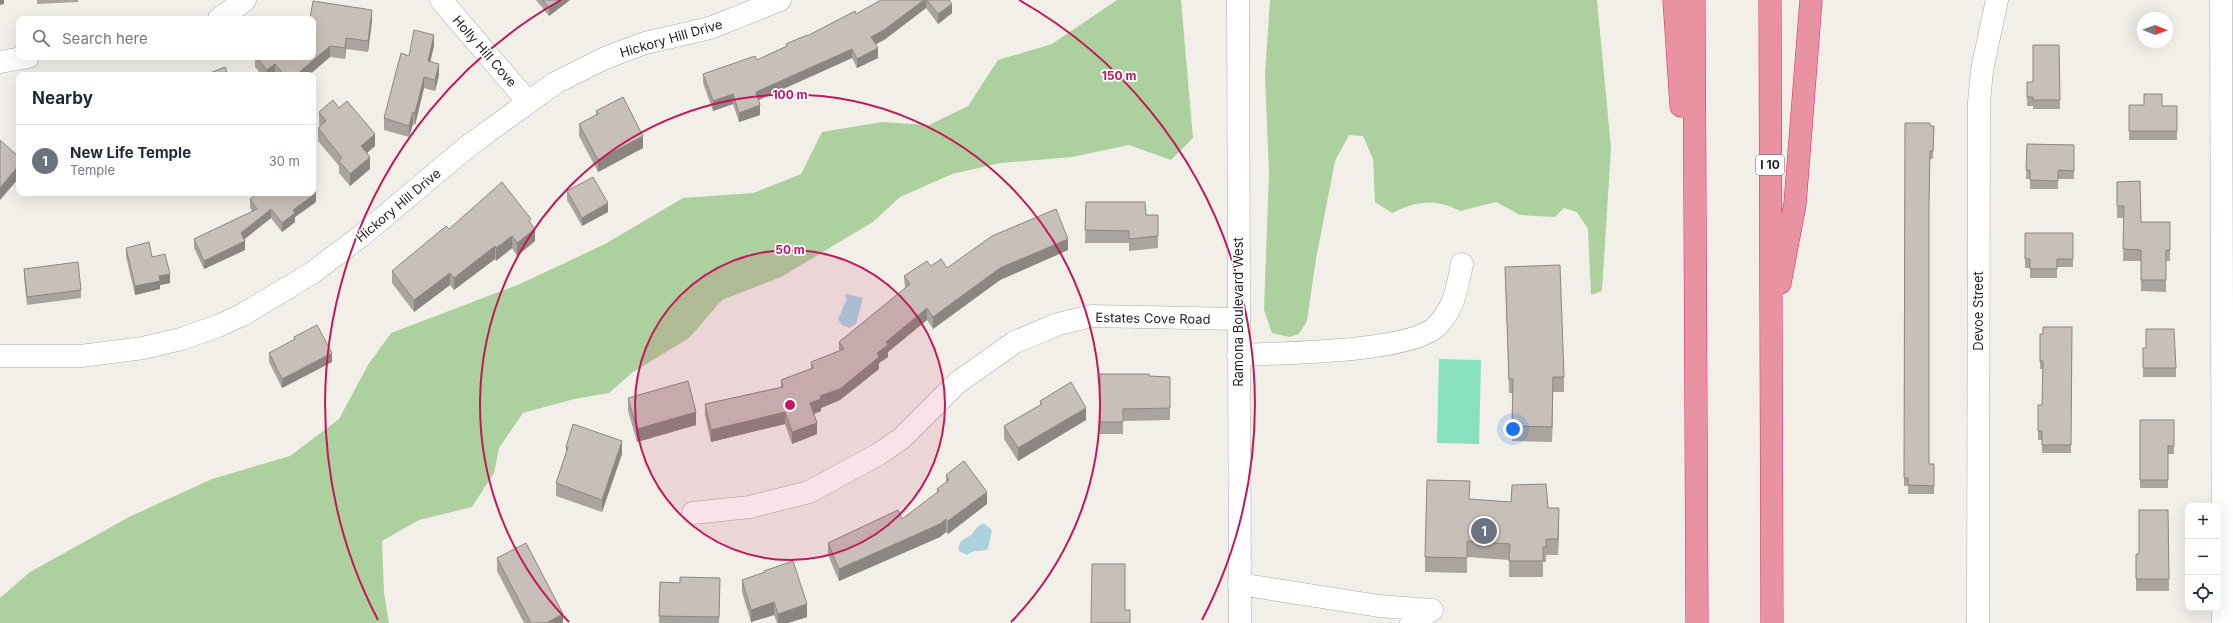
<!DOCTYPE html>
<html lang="en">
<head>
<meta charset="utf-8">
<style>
  :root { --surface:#fff; --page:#f2f2f3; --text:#1f2937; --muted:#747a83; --line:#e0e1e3; --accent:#0f766e }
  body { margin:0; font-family:Inter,sans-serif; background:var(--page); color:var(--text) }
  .controls { position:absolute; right:12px; bottom:12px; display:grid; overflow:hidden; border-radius:8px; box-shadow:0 4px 16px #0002 }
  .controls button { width:36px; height:36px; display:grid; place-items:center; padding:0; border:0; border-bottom:1px solid var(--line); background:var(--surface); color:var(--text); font:20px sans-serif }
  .compass { position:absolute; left:2137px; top:12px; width:36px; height:36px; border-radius:50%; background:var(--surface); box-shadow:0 4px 16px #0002; rotate:91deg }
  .you { position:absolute; left:1513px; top:429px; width:14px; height:14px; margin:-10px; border:3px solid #fff; border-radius:50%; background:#1a73e8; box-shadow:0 0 0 6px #1a73e833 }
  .badge { display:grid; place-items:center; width:26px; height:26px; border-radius:50%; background:var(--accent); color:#fff; font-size:13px; font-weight:700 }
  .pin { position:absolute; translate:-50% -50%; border:2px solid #fff; box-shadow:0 1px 4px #0006 }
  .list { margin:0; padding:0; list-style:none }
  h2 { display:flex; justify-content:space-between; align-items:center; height:52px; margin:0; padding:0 16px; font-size:17px }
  h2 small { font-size:13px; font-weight:400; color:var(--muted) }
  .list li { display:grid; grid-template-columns:26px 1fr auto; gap:12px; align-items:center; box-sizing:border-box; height:72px; padding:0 16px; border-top:1px solid var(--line) }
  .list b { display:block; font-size:15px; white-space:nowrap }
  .list p { margin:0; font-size:13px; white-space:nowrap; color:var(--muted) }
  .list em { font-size:13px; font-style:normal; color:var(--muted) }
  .icon { flex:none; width:22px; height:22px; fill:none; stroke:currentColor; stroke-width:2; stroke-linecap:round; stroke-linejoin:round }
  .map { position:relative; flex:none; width:2233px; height:623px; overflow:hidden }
  .search { position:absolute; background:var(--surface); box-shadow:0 4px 16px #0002; left:16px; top:16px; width:300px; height:44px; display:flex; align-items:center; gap:10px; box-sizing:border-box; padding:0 14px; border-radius:8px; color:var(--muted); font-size:15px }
  .panel { position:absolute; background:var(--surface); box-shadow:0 4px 16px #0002; left:16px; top:72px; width:300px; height:124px; border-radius:8px }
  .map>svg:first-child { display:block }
  .forest { fill:#add19e }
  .pitch { fill:#88e0be }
  .water { fill:#aad3df }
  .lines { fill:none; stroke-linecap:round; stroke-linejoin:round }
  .minor-casing { stroke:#a9a9a9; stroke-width:23 }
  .highway-casing { stroke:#dc2a67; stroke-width:23 }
  .minor { stroke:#fff; stroke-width:22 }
  .highway { stroke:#e892a2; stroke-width:22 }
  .wall { fill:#aba49e }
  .shaded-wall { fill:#8b8681 }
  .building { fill:#c7bfb8; stroke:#8b8681 }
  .ring { fill:none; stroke:#c2185b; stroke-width:2 }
  .labels { text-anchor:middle; stroke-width:3.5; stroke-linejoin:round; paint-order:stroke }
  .shield { fill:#fff; stroke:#646464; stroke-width:1 }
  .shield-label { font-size:12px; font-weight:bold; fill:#222 }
  .street-label { font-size:13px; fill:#222; stroke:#fff }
  .centre { fill:#c2185b; stroke:#fff; stroke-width:2 }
  .ring-label { font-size:12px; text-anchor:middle; font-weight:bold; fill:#c2185b; stroke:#fff; stroke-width:3.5; stroke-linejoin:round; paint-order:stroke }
</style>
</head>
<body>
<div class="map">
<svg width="2233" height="623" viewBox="0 0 2233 623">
  <rect width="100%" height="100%" fill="#f2efe9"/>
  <path class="forest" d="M1117,0H1181L1193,138L1171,160L1129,145L1072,157L1001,163L952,174L900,197L873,222L781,277L722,300L689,338L633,372L609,393L574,399L523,413L499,448L494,473L472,507L419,520L382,541L384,593L389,623H0V598L30,572L131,516L212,479L290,456L339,419L368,365L391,333L520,284L605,244L683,198L753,193L801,174L822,132L882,122L929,125L968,106L998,60L1052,44Z
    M1270,0H1597L1611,148L1602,291L1591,295L1588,229L1577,212L1564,208L1555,217L1520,215L1496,202L1460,211C1435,198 1417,201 1392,213L1375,202L1373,159L1363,136L1349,135L1335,161L1316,259L1307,321L1299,334L1289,337L1272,333L1264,310L1269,173L1265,75Z"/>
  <path class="pitch" d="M1439,359L1481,360L1479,444L1437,443Z"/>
  <path class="water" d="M847,294L863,298L856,324L849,328L842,325L838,319L847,299L844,295Z
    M985,524L992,530L988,549C980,553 976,548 967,555L959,551C957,539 966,540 972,534C976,529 978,524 985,524Z"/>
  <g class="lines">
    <defs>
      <path id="minor" d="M441,0L528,102
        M1238,0L1240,623
        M2221,0L2223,623
        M219,19L245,0
        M0,62L28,57
        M1238,355C1278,353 1413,353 1438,325C1455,306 1457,288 1462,264
        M0,356H81L143,348L181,339L218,326L242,315L312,273L361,236L467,147L555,83L605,58L645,43L710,28L780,0
        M693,513L750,507L809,492L879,454L902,438L957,383L1015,342L1058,324L1092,316L1238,319
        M1239,584L1379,606L1432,610L1411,623
        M1978,623L1979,102L1982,70L1997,0"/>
      <path id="highway" d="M1674,0L1681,106
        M1694,0L1697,623
        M1770,0L1772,623
        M1780,283L1795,204L1811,0"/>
    </defs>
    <use href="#minor" class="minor-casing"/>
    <use href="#highway" class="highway-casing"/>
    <use href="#minor" class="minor"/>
    <use href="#highway" class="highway"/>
  </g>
  <path class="wall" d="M37,0H78V2L37,4Z
    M536,0H570L549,16Z
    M881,0H949L952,13L938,24L926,8L884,40L875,44L878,58L857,68L852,58L759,100L760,115L739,122L733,104L713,111L703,83V74L757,60L786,46V44L807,36L856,14Z
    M313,19L372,21L368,52L346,49L345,59L330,57L309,75H262L255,67V57H313Z
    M2059,45L2060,109H2033V106H2027V82H2033Z
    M434,46L430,61L439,75L435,91L424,88L415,125L413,124L409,137L384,130V118L409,56Z
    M2129,105L2177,106V140H2129Z
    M596,111L643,148L598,172L579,136V124L596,115Z
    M319,112L375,146L367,153L370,169L350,186L339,173V166L318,141V128L320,126L319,125Z
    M1905,123L1934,126L1933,159H1930L1929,212V464H1934V494H1908V486H1904Z
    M2027,144L2074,145V179H2058V189H2030V179H2026Z
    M2117,182L2141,222H2170V261H2166V292L2141,291V261H2123L2124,218H2117Z
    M567,191L608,212L582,226L567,200Z
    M250,199L316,202L295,217V222L282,232L271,218L244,239L245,250L204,269L194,248V239L253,212L250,208Z
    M1086,202L1146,215H1158V248L1129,251V243H1085Z
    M531,224L535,241L517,256L512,248L496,261L495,259L454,290L450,285L414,312L392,283V271L449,229Z
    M2025,233H2073V267H2057V278H2030V268H2025Z
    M126,248L152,257L170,283L160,285V289L135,295L126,256Z
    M1068,250L1000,280L933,329L927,320L888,352V357L879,363V369L840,400L821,408V411L814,414L817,434L792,444L785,424L711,442L705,415V404L781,387V380L811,369V362L839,352V342L905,289L904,276L931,266L947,268Z
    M1505,267L1564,377V392H1553L1552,442L1512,441L1513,393H1509Z
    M24,269L81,290V298L27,305L24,277Z
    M2072,327L2071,453H2042V440H2038V414L2042,405L2043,369H2040V334H2043Z
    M294,337L332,362L282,388L269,362V353L294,340Z
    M2143,348H2146L2176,368V377H2143Z
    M1100,374L1170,377V420L1123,421V434H1100Z
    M628,398L696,425L637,442L628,411Z
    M1040,401L1086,420L1018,461L1004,439V426L1040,405Z
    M2140,420H2174V454H2168V488H2140Z
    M566,447L622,454L602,512L556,496V483L566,453Z
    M946,475L987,504L948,534L946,532L940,537L839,581L828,555V543L902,519L937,493V489L946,482Z
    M1470,499L1548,508L1559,524L1558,555H1546V562H1543V577H1509V560L1467,557V573L1425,572V557Z
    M2168,510L2169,591H2136V554H2139Z
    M497,558L563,623H524L497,571Z
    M764,571L807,617L788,623H777L774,615L751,622L742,592V580L764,573Z
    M660,582L720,591L719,623H659Z"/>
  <path class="shaded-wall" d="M0,0H4V4L0,5Z
    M559,0H570L549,16V8Z
    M924,0H926V8L884,40L871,47V37Z
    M952,4V13L938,24V14Z
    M372,10V21L368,52V41Z
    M434,35V46L428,72V61Z
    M346,38V49L345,59V48Z
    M330,46V57L309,75H296Z
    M878,48V58L857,68V59Z
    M852,49V58L756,101V92Z
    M275,64V75H267V70Z
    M439,64V75L435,91V80Z
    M424,77V88L415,125V113Z
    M733,94V104L713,111V101Z
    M760,105V115L739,122V113Z
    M413,112V124L409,137V126Z
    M375,134V146L361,158V146Z
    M643,136V148L598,172V160Z
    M370,157V169L350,186V174Z
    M19,165V178L0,200V188Z
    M316,193V202L295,217V222L282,232V223L293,210Z
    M608,203V212L582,226V218Z
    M271,209V218L241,242V233Z
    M535,229V241L517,256V243Z
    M512,236V248L496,261V248Z
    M1068,239V250L1000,280L933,329V317L1000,268Z
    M245,241V250L204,269V261Z
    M495,246V259L454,290V278Z
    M450,273V285L414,312V300Z
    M170,274V283L160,285V289L135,295V286L159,276Z
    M927,308V320L888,352V357L879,363V369L840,400L821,408V411L810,415V403L877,353L886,342Z
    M332,353V362L282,388V379Z
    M1553,377V392L1552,442V427Z
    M1086,408V420L1018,461V448Z
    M696,412V425L637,442V429Z
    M785,412V424L711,442V430Z
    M817,423V434L792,444V432Z
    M622,441V454L602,512V500Z
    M987,492V504L948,534V521Z
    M1559,508V524L1558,555V539Z
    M946,519V532L940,537L839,581V569Z
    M774,602V615L751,622V610Z
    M807,604V617L788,623H778V614Z
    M563,614V623H546Z"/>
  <path class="building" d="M543,0H559L549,8Z
    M881,0H924L884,30L871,37L878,48L857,59L852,49L756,92L760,105L739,113L733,94L713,101L703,74L755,56L757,60L787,46L786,44L807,35V36L855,11L856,14Z
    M927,0H949L952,4L938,14Z
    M313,1L372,10L368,41L346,38L345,48L330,46L296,75L294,73L292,75H284L275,64L267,70L256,57H313V19H310Z
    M414,30L434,35L428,61L439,64L435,80L424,77L415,113L413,112L409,126L384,118L401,53L409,56Z
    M2033,45H2059L2060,100H2033V97H2027V82H2033Z
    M225,67L228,75H205Z
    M33,73L34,75H26V74Z
    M2144,94H2162V106H2177V131H2129V105H2144Z
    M623,97L643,136L598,160L579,124L598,114L596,111Z
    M333,100L339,108L347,101L375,134L361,146L370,157L350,174L339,161L342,158L318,128L326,121L319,112Z
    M1905,123H1930V126H1934L1933,151H1930L1929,203V464H1934V486L1908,485V478H1904Z
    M0,140L19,157V165L0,188Z
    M2027,144L2074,145V171L2058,170V181L2030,180V170H2026Z
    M593,177L608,203L582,218L567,191Z
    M2140,181L2141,222H2170V250H2166V280H2141V250L2123,249L2124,206H2117V182Z
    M502,182L531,219L529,221L535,229L517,243L512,236L496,248L495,246L454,278L450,273L414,300L392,271L446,226L449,229Z
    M313,189L316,193L293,210L295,213L282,223L271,209L241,233L245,241L204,261L194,239L257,209L250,199L258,193H313Z
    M1086,202H1145L1146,215H1158V236L1129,239V231L1085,230Z
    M1056,209L1068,239L1000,268L933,317L927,308L886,342L888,345L877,353L879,357L840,389L820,396L821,399L810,403L817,423L792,432L785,412L711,430L705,404L783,387L781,380L813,368L811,362L844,349L839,342L910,284L904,276L927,261L931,266L941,259L947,268L992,236Z
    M2025,233H2073V259H2057V269H2030V259H2025Z
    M149,242L152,257L165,254L170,274L159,276L160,281L135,286L126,248Z
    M78,262L81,290L27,297L24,269Z
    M1560,265L1564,377H1553L1552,427L1512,426L1513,379H1509L1505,267Z
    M317,325L332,353L282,379L269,353L295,339L294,337Z
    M2043,327H2072L2071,445H2042V431H2038V405H2042L2043,361H2040V334H2043Z
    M2146,329H2174L2176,368H2143V348H2146Z
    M1100,374H1149V376L1170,377V408L1123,409V422H1100Z
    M688,381L696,412L637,429L628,398Z
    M1071,382L1086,408L1018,448L1004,426L1042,404L1040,401Z
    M2140,420H2174V446H2168V480H2140Z
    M573,424L622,441L602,500L556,483L568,447H566Z
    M964,461L987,492L948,521L946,519L940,524L839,569L828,543L898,510L902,519L939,491L937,489L949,480L946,475Z
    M1427,480L1470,481L1469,499L1511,502L1512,485L1546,484L1548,508H1559L1558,539H1546V547H1543V561H1509L1510,544L1467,541V558L1425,557Z
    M2139,510H2168L2169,579H2136V554H2139Z
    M526,543L563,614L546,623H531L497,558Z
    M793,561L807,604L778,614L774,602L751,610L742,580L765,572L764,571Z
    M1092,564H1125V610H1130V623H1091Z
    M680,577L720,578L719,617L659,616L660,582L680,583Z"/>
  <circle cx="790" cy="405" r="155" fill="#c2185b" fill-opacity=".12"/>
  <g class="ring">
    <circle cx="790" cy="405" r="155"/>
    <path d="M569 622A310 310 0 1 1 1011 622"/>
    <path d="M378 620A465 465 0 0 1 561 0M1019 0A465 465 0 0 1 1202 620"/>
  </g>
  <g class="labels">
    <rect class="shield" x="1756" y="155" width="28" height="20" rx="3"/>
    <g class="shield-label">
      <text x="1770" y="169">I 10</text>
    </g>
    <g class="street-label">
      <text transform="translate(671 38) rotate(-16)" y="5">Hickory Hill Drive</text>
      <text transform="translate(485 51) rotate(49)" y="5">Holly Hill Cove</text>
      <text transform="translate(398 205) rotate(-40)" y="5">Hickory Hill Drive</text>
      <text transform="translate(1978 311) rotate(-90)" y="5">Devoe Street</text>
      <text transform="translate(1238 312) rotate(-90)" y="5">Ramona Boulevard West</text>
      <text transform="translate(1153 318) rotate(1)" y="5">Estates Cove Road</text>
    </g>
  </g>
  <circle cx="790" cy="405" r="6" class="centre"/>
  <g class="ring-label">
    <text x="1119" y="80">150 m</text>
    <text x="790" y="99">100 m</text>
    <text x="790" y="254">50 m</text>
  </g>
</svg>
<div class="controls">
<button>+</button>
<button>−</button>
<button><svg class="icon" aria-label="locate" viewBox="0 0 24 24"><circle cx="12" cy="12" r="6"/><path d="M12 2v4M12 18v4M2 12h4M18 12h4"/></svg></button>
</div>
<svg class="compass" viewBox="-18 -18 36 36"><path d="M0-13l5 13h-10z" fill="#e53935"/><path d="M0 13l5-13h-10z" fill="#747a83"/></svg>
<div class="you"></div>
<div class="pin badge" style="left:1484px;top:531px;background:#6b7280">1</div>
<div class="search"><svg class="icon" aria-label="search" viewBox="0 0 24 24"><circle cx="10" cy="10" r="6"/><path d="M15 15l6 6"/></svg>Search here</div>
<section class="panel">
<h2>Nearby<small></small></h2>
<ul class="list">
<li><span class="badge" style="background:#6b7280">1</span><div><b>New Life Temple</b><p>Temple</p></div><em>30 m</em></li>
</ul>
</section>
</div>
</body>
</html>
